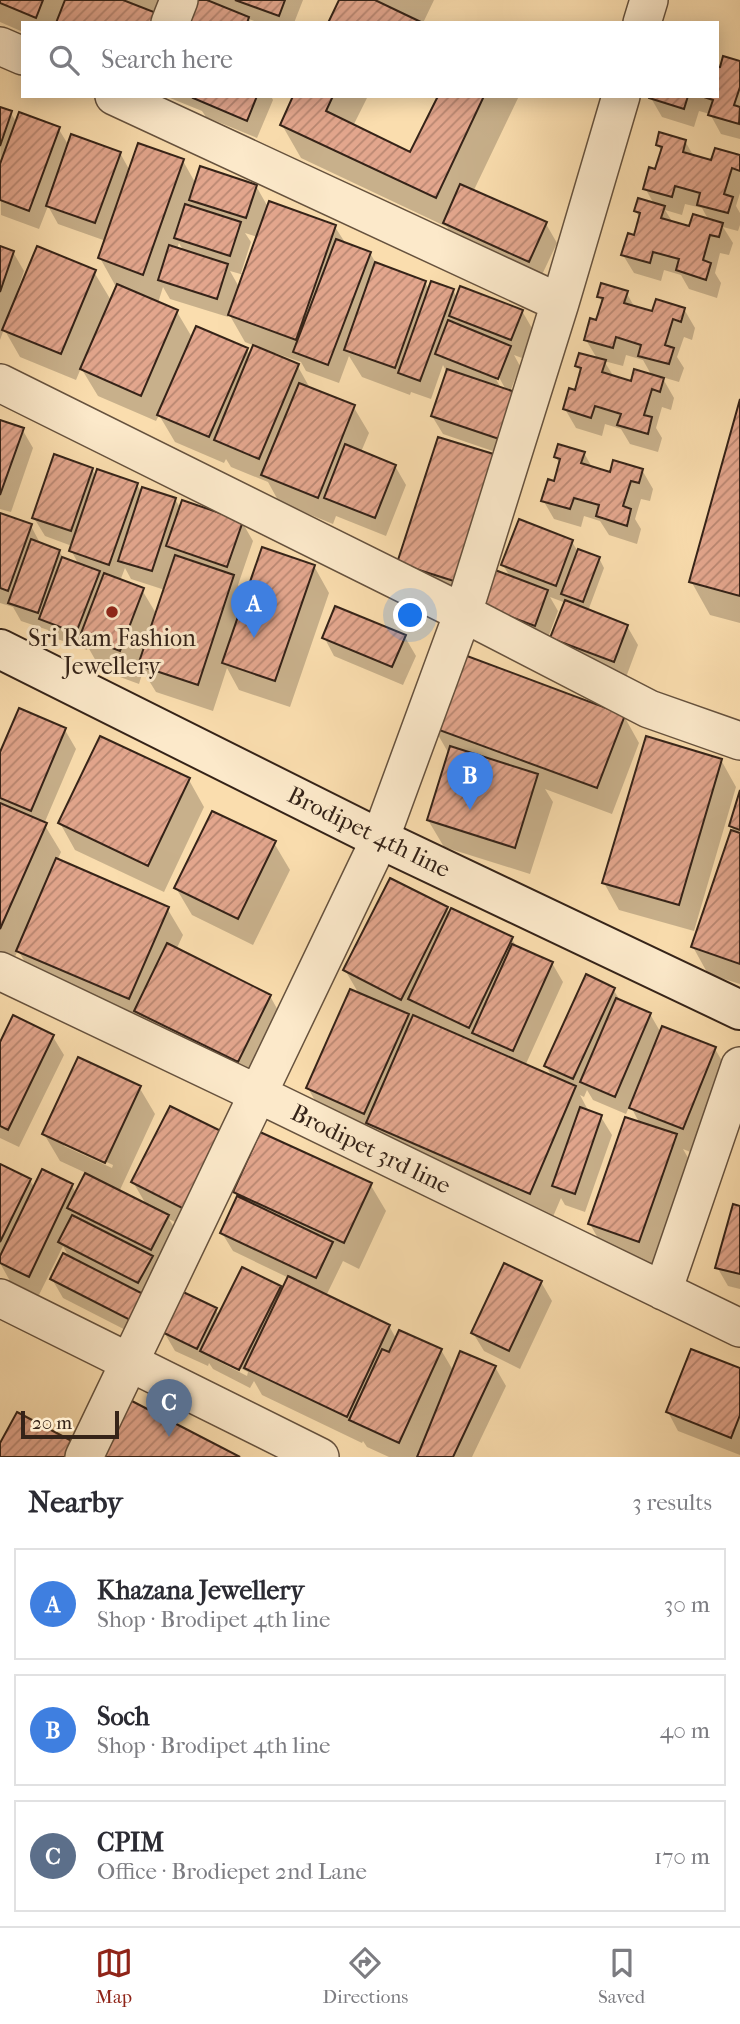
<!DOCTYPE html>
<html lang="en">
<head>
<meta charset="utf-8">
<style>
  :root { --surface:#fff; --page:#f7f7f7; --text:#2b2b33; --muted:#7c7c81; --line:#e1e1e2; --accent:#8f2418 }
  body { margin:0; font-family:"IM FELL French Canon",serif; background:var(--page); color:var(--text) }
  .scale { position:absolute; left:21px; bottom:18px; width:98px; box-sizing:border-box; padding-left:7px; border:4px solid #352318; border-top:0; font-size:19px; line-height:24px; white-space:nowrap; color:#352318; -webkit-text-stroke:5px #fce9ca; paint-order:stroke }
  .you { position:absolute; left:411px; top:616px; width:24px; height:24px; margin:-18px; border:5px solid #fff; border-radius:50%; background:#1a73e8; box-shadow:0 0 0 10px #1a73e833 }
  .badge { display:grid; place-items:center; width:46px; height:46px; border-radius:50%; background:var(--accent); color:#fff; font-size:23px; font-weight:700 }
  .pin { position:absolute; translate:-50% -58px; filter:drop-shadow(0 2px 4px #0008) }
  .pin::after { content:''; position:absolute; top:37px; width:24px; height:21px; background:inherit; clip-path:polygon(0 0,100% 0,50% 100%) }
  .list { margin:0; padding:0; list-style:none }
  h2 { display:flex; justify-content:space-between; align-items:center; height:91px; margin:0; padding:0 28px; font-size:30px }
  h2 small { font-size:23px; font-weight:400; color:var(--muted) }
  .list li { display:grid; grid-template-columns:46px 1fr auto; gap:21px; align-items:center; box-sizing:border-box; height:112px; margin:0 14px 14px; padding:0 14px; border:2px solid var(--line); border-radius:0px }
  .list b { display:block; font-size:26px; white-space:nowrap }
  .list p { margin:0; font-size:23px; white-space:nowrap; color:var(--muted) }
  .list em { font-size:23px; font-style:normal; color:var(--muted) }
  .icon { flex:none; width:38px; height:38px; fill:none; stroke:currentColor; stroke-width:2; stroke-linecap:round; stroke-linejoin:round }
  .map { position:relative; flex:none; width:740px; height:1457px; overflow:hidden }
  .search { position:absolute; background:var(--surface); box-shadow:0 4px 18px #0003; left:21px; right:21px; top:21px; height:77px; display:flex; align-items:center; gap:18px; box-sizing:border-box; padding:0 24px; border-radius:0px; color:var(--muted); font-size:26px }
  .sheet { height:469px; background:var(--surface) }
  nav { display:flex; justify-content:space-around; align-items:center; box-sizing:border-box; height:98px; border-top:2px solid var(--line); background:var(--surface); font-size:19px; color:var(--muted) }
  nav a { display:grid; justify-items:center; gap:4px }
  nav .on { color:var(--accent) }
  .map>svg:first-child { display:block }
  .shadow { fill:#0003; fill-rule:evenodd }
  .building { fill:url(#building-hatch); stroke:#352318; stroke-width:2 }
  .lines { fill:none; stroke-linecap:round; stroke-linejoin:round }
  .street-casing { stroke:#66523e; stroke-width:40 }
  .secondary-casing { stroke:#352318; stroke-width:42 }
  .street { stroke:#fce9ca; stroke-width:37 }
  .secondary { stroke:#fce9ca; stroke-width:38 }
  .poi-dot { fill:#8f2418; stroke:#fce9ca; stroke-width:2.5 }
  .labels { text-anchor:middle; stroke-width:6; stroke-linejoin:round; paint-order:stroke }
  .poi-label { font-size:24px; fill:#352318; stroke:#fce9ca }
  .street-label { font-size:24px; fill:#352318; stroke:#fce9ca }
</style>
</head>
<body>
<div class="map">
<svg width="740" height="1457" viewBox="0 0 740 1457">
  <defs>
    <pattern id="building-hatch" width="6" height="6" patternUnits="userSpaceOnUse" patternTransform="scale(1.75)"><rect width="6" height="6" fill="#e3a68d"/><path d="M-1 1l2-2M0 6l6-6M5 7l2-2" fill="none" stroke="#b98772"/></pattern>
  </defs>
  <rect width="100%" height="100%" fill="#faddae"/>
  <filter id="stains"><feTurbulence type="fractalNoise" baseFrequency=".00286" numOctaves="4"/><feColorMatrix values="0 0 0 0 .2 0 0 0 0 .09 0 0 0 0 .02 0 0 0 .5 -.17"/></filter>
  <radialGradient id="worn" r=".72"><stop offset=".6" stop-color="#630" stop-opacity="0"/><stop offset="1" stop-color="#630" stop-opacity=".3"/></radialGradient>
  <path class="shadow" d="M0,0H173L163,23H23V32L0,22Z
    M190,0H303L294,23H259L249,19L251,23H181Z
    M340,0H434L423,23H330Z
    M740,62V139L721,134L710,114L699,111L694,127L662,117L651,98V96H717Z
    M165,96H271L273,100L257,138L206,117L202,111Z
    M295,96H368L353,126L411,154L439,99L433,96H519L473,192L546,224L557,243L540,279L455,241L447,227L301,158L282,125Z
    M0,109L10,112L17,123L58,128L69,146L120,153L130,171L183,161L196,184L256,186L268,207L335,227L346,244L370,253L377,265L425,282L429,290H453L457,298L522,311L533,330L522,358L514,355L520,366L510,392V457L443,434L432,416L447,373L443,365L431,399L411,392L410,395L362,377L349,356L339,383L306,371L301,362L275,353L273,355L297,365L311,390L353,406L369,433L361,452L395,466L406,485L386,536L336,516L333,524L279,502L268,482L231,467L226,459L224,463L175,442L159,415L156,421L98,396L81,368L76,380L20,357L4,329L0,340V248L13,252L24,271L16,295L19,296L94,272L112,302L118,286L115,285L100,258L106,241L58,224L48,206L39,229L1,215ZM245,233L258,237L244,274L241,273L251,242ZM179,243L184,252L177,249ZM230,271L244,275L239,287ZM163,287L170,299L228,317L229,314L245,342L255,346L251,356L247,350L193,339L177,312L158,303ZM495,370L506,390H502L492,372Z
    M685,141L694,157L712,162L740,157V193L736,206L740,213V225L738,231L723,227L733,243L729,255L720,253L715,273L721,283L717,298L689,289L681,275L664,270L661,281L634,273L623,255L635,237L640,219L636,211L654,204L645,188L657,171L662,153L658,145ZM685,204L702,208L709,221L691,228L673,223L665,210L682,215Z
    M626,292L635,308L653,313L684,309L695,328L692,340L684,337L677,357L684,368L679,382L662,377L674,398L671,410L662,407L656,428L662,438L658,452L630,444L621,429L605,424L602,436L576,428L565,409L576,392L582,373L577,365L598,360L586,340L598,322L603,304L599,296ZM626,355L643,360L652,376L632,383L614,377L604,361L623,366Z
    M740,406V623L710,615L691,581Z
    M0,421L22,429L33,448L11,512L0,509Z
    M439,439L475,609L399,563Z
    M584,453L593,469L611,474L642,470L653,489L650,501L641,499L635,519L641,529L637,544L609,535L600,521L584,516L581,527L554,519L543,500L555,483L560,465L556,457Z
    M92,469L96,477L137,485L142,493L175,499L181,509L242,522L253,541L238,585L246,598L314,566L329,593L290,707L239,690L227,668L213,711L156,692L143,671L139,684L101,670L88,647L87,650L52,637L48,630L21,621L13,607L0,603V515L31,526L41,545L59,551L64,559L79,565L71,550L72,546L45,536L34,518ZM125,568L131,579L165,590L157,615L142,590L120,581Z
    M572,542L577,550L599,558L604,568L588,611L627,626L638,645L625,680L563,657L552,638L566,603L550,597L558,611L546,643L495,624L511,578L503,565Z
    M324,637H405L416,656L403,685L334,656Z
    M624,716L639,743L612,814L545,789L553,802L530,874L444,847L428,820L449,754L433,726Z
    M65,730L76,749L44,824L61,852L57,861L167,908L183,935L176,950L270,996L285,1023L253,1088L34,978L18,950L10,968L0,963V756Z
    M721,760L736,787L694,931L619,910L604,883Z
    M189,780L204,807L164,892L75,850L60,823Z
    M740,796V984L708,974L693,947L735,833L731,826Z
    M274,843L290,870L253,945L192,915L176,888Z
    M446,908L450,915L511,938L517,947L552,963L563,982L525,1066L553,1078L546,1066L613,989L621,1002L650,1014L661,1033L715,1049L731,1076L698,1155L683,1149L691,1163L654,1268L605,1251L590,1224L640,1124L630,1105L626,1114L593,1100L587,1090L584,1097L580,1095L589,1112L601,1117L612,1135L585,1212L565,1205L561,1198L549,1226L323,1115L308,1088L359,994L345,970Z
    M53,1037L64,1055L19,1147L0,1138V1046Z
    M139,1087L155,1114L119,1192L147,1206L133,1182L170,1108L202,1236L169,1219L179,1235L147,1341L63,1298L52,1279L70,1259L63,1246L39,1295L10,1281L0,1263V1166L30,1180L35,1189L72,1186L76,1193L86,1173L60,1161L44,1134ZM64,1142L113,1165L112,1168L64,1146Z
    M370,1184L386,1211L359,1269L343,1261L326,1296L389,1326L397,1340L441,1350L454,1372L495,1367L506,1386L472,1457H389L367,1447L363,1441L362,1443L262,1395L254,1381L250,1388L213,1369L209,1363L208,1366L175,1351L164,1332L216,1310L219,1316L242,1269L280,1288L283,1292L289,1278L233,1251L222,1233L238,1198L235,1192ZM216,1356L248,1372L247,1376L216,1360Z
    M740,1208V1289L728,1286L717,1267Z
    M541,1282L552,1301L520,1369L484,1351L473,1333Z
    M740,1370V1455L678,1431L668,1412Z"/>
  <path class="building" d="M0,0H43L36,18L0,3Z
    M65,0H123L159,14L156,23H56Z
    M188,0H207L249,17L247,23H179Z
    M235,0H285L279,16Z
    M339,0H375L423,23H328Z
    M723,56L740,61V87L734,105L740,107L739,124L708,115L713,100L701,96H717V67H720Z
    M194,96H257L247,121L193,98Z
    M293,96H333L326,111L410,152L438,96H484L436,198L280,125Z
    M649,96H688L684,109L649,98Z
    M0,107L12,111L0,146Z
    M19,112L60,127L29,211L0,200V164Z
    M659,132L686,140L683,152L711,160L715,148L740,155V171L732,168L724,194L733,197L728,213L697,205L700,193L675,186L672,197L643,189L649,167L655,169L662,147L656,145Z
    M71,134L121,152L95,223L46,206Z
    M138,143L184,159L143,275L98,258Z
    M200,166L257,185L246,218L189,200Z
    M460,184L547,222L529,262L443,223Z
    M638,198L665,206L661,218L689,226L693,214L723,223L719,237L710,235L703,260L711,263L706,280L676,270L679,259L653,252L650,263L621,255L628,233L634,235L640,213L634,211Z
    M269,201L336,225L296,340L228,315Z
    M185,204L241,222L230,256L174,238Z
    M336,239L371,252L328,365L293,352Z
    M169,245L228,264L217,299L158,280Z
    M0,246L14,251L0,292Z
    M37,246L96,270L61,354L2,330Z
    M375,262L426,281L395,368L344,350Z
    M431,281L454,289L420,381L398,373Z
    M601,283L628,291L624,303L652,311L656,299L685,308L681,322L673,319L665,345L674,348L669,364L638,356L641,345L616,337L613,348L584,340L590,318L596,320L603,298L597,297Z
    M117,284L178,310L141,396L80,369Z
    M460,286L523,310L511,340L449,316Z
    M448,320L511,346L498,379L435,354Z
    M196,326L248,348L209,437L157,415Z
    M253,345L299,364L259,459L214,440Z
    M579,353L606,360L602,372L631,381L634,369L664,378L660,392L652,389L644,415L652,417L648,434L617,425L621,414L595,406L591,418L563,409L569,388L575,390L581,368L575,366Z
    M447,369L515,392L499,439L431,416Z
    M299,383L355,405L318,498L261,475Z
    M740,399V596L689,582Z
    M0,420L24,428L0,495Z
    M438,437L500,456L460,583L397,563Z
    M345,444L396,465L375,518L324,498Z
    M558,444L585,452L581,463L610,472L613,460L643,469L639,483L631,481L623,506L631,509L627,526L596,516L599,505L574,498L570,509L541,501L548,479L554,481L560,459L554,457Z
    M54,454L93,468L71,531L32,518Z
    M97,469L138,483L109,565L69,551Z
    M142,487L176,498L152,571L118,561Z
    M182,500L243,521L227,567L166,546Z
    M0,513L32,524L8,591L0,588Z
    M519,519L573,540L556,586L501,565Z
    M31,539L60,550L38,613L8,603Z
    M262,547L315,565L275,681L222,663Z
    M578,549L600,557L583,602L561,594Z
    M175,555L234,575L198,685L138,665Z
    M62,557L100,571L76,633L39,619Z
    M495,570L548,590L535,626L482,606Z
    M104,573L144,588L120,651L80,636Z
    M565,600L628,625L614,662L550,638Z
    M335,606L406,635L392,667L322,638Z
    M459,653L625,715L597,788L431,727Z
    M19,708L66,728L31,811L0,798V752Z
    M100,736L190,778L148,866L58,823Z
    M646,736L722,759L679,905L602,883Z
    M450,746L538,774L515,848L427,820Z
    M740,790V830L729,826Z
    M0,803L47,823L0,929Z
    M212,811L276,841L238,919L174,888Z
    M731,830L740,833V964L691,947Z
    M56,858L169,907L129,999L16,951Z
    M390,878L448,907L401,1000L343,970Z
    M451,908L513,937L469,1028L408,999Z
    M167,943L271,995L238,1062L134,1011Z
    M512,944L553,962L513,1051L472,1033Z
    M586,974L615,988L573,1079L544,1066Z
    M350,989L409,1014L364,1114L306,1088Z
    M616,998L651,1013L615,1097L580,1082Z
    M13,1015L54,1035L8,1130L0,1126V1042Z
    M413,1015L576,1086L530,1194L366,1123Z
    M662,1026L716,1047L683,1129L629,1108Z
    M78,1057L141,1086L105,1163L42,1134Z
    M170,1106L225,1133L186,1210L131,1182Z
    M580,1107L602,1115L575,1194L552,1186Z
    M625,1117L677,1134L639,1242L588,1224Z
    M260,1132L372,1183L344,1243L233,1192Z
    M0,1164L31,1179L0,1242Z
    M42,1169L73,1184L29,1277L0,1263V1256Z
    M85,1173L169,1215L151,1250L67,1208Z
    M237,1196L333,1242L316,1278L220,1233Z
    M733,1204L740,1206V1274L715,1268Z
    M72,1215L153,1256L138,1283L58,1242Z
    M63,1253L149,1297L136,1323L50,1279Z
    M504,1263L542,1281L509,1351L471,1333Z
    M242,1267L281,1286L239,1370L200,1351Z
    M288,1276L390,1325L347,1417L244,1368Z
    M181,1291L217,1308L197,1349L162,1332Z
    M399,1330L442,1349L399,1443L349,1420L382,1349L389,1352Z
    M691,1349L740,1368V1415L731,1438L666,1412Z
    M460,1351L496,1366L453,1457H417Z
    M128,1399L240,1457H98Z
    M17,1412L85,1448L80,1457H0V1443Z"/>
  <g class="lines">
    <defs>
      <path id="street" d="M170,23L179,0
        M642,23L649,0
        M0,46L23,56
        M114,96L560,303
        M0,383L463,613L649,709L740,741
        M0,971L258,1094L740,1328
        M663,1291L740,1066
        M0,1298L320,1457
        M84,1457L380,839L463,613L560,303L621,96"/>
      <path id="secondary" d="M0,649L380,839L740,1010"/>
    </defs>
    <use href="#street" class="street-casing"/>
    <use href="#secondary" class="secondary-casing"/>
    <use href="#street" class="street"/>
    <use href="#secondary" class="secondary"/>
  </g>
  <circle class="poi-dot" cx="112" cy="612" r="7"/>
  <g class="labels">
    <g class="poi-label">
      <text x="112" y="646">Sri Ram Fashion<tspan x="112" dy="28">Jewellery</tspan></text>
    </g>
    <g class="street-label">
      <text transform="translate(369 832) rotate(26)" y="8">Brodipet 4th line</text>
      <text transform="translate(371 1149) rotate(26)" y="8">Brodipet 3rd line</text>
    </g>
  </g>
  <rect width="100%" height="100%" filter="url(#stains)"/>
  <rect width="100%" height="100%" fill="url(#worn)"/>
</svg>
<div class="scale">20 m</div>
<div class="you"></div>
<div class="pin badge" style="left:254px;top:638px;background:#3f7fe0">A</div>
<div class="pin badge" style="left:470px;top:810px;background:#3f7fe0">B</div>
<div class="pin badge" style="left:169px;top:1437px;background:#5c6f8a">C</div>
<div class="search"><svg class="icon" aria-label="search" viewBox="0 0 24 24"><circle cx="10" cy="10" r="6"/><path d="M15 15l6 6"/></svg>Search here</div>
</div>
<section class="sheet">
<h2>Nearby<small>3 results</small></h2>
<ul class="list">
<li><span class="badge" style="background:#3f7fe0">A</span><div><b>Khazana Jewellery</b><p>Shop · Brodipet 4th line</p></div><em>30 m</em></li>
<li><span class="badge" style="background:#3f7fe0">B</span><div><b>Soch</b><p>Shop · Brodipet 4th line</p></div><em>40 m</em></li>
<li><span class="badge" style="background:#5c6f8a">C</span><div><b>CPIM</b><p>Office · Brodiepet 2nd Lane</p></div><em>170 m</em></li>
</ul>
</section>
<nav>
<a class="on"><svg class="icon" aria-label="map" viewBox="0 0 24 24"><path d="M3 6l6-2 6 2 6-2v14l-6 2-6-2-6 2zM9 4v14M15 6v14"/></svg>Map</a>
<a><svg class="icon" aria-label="directions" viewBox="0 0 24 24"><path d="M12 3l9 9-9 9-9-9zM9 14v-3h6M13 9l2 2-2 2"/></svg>Directions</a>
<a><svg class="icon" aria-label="saved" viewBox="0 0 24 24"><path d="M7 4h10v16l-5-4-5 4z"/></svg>Saved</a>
</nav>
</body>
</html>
